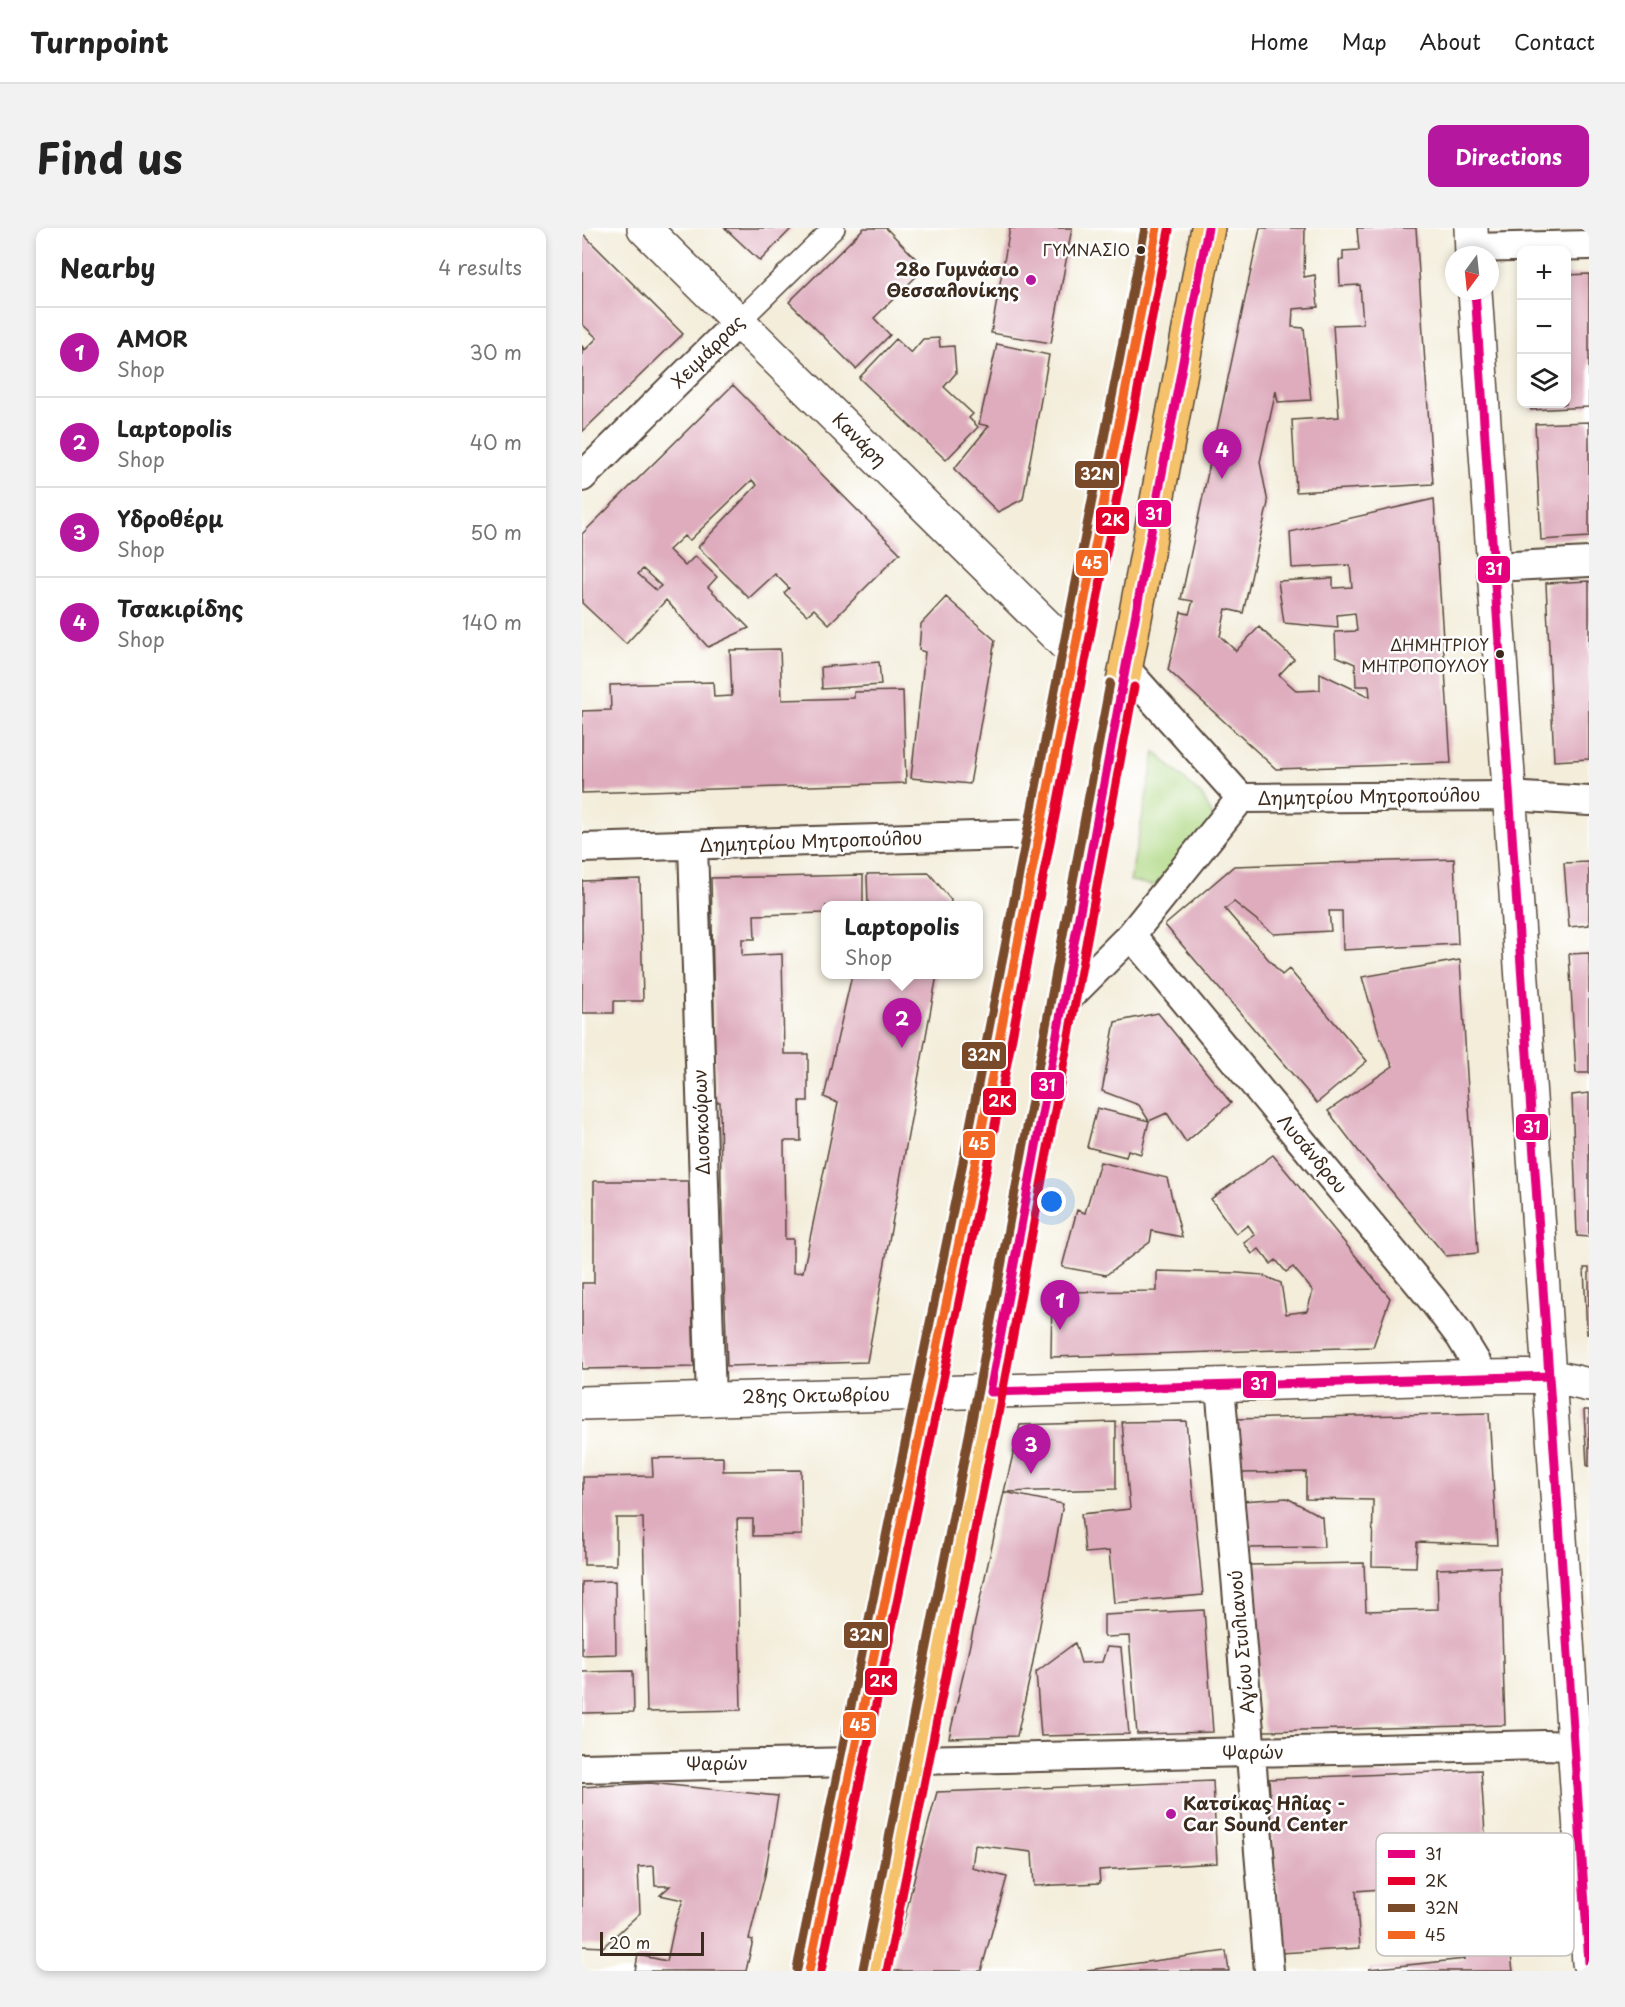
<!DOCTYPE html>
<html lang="en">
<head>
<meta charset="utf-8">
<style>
  :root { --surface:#fff; --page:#f2f2f2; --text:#222; --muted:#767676; --line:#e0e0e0; --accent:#b5179e }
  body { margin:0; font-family:"Playpen Sans",sans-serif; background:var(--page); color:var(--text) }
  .controls { position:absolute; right:18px; top:18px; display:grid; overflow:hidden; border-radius:12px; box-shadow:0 3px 9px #0003 }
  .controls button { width:54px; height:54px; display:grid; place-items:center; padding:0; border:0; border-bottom:2px solid var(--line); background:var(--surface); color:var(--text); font:30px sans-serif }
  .compass { position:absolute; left:863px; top:18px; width:54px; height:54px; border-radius:50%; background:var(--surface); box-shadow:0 3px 9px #0003; rotate:195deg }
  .scale { position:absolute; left:18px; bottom:15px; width:104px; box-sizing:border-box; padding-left:6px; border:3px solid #3b2a1e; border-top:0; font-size:16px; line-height:21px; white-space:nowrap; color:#3b2a1e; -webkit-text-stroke:4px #fff; paint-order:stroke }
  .you { position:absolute; left:470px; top:974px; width:21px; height:21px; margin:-15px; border:4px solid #fff; border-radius:50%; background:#1a73e8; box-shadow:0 0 0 9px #1a73e833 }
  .badge { display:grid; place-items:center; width:39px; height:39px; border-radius:50%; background:var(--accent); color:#fff; font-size:20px; font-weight:700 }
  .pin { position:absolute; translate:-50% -50px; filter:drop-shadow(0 2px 3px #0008) }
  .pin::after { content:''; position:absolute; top:32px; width:21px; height:18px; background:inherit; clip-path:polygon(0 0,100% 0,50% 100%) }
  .popup { position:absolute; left:239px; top:673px; width:162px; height:78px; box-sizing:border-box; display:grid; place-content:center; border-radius:12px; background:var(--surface); filter:drop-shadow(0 2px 4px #0005); font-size:20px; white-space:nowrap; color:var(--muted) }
  .popup b { font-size:22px; color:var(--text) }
  .popup::after { content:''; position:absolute; left:50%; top:100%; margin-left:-12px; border:12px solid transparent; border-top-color:var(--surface) }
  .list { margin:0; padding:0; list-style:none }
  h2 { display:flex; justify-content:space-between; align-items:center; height:78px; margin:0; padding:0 24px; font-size:26px }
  h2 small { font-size:20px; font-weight:400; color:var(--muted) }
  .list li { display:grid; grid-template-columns:39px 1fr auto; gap:18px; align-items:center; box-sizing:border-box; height:90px; padding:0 24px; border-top:2px solid var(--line) }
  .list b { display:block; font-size:22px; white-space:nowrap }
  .list p { margin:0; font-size:20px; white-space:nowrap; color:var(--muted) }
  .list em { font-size:20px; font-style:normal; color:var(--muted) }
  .icon { flex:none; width:33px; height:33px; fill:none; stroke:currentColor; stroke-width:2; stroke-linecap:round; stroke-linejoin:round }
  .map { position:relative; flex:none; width:1007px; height:1743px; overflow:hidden; border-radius:12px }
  header { display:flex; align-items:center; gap:36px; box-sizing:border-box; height:84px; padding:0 30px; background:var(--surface); border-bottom:2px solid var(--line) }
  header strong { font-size:28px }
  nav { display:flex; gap:33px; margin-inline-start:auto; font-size:21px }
  .intro { display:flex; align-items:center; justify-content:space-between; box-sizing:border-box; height:144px; padding:0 36px }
  h1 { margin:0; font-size:42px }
  .button { padding:15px 27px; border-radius:12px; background:var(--accent); color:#fff; font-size:21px; font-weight:700 }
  main { display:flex; gap:36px; padding:0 36px }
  aside { flex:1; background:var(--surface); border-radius:12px; box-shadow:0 3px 9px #0003 }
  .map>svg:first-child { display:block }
  .grass { fill:#aed883; stroke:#748150; stroke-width:1.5 }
  .building { fill:#deacbd; fill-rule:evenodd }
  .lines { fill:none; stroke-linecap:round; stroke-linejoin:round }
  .pedestrian-casing { stroke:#57473a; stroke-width:24 }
  .minor-casing { stroke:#57473a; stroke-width:32 }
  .tertiary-casing { stroke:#57473a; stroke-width:36 }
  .primary-casing { stroke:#57473a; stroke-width:36 }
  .pedestrian { stroke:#fff; stroke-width:21 }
  .minor { stroke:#fff; stroke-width:28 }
  .tertiary { stroke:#fff; stroke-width:33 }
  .primary { stroke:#f5c16b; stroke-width:33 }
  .bus-1-casing { stroke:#fff; stroke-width:14 }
  .bus-2-casing { stroke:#fff; stroke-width:14 }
  .bus-3-casing { stroke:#fff; stroke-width:14 }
  .bus-4-casing { stroke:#fff; stroke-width:14 }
  .bus-1 { stroke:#e5007d; stroke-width:9 }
  .bus-2 { stroke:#e4002b; stroke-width:9 }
  .bus-3 { stroke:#7a4b2a; stroke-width:9 }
  .bus-4 { stroke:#f26522; stroke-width:9 }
  .bus-dot { fill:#3b2a1e; stroke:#fff; stroke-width:2 }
  .poi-dot { fill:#b5179e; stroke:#fff; stroke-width:2 }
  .labels { text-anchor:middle; stroke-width:5; stroke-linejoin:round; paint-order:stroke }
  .bus-label { font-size:16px; fill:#3b2a1e; stroke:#fff; text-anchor:end }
  .poi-label { font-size:18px; font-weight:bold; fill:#3b2a1e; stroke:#fff; text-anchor:end }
  .street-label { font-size:18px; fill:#3b2a1e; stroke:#fff }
  .key { fill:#fff; stroke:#c4bfbc; stroke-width:1.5 }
  .key-label { font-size:16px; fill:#3b2a1e }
  .line-badge { stroke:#fff; stroke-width:2 }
  .badge-label { font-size:16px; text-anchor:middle; font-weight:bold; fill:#fff }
</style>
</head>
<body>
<header>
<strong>Turnpoint</strong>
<nav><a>Home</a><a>Map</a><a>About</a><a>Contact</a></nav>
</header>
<div class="intro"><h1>Find us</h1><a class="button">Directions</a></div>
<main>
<aside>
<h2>Nearby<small>4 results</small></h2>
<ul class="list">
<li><span class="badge">1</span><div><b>AMOR</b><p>Shop</p></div><em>30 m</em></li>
<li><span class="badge">2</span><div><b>Laptopolis</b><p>Shop</p></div><em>40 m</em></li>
<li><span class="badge">3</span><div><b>Υδροθέρμ</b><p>Shop</p></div><em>50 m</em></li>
<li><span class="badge">4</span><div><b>Τσακιρίδης</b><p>Shop</p></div><em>140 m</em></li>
</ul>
</aside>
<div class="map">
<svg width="1007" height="1743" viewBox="0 0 1007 1743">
  <rect width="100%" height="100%" fill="#fff"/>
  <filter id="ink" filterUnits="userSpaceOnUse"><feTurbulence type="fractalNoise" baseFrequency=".0167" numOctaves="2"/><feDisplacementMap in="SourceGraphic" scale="12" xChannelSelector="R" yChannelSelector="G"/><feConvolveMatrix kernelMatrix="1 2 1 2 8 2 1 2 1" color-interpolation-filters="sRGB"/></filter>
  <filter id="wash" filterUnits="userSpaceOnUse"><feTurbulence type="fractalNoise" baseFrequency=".008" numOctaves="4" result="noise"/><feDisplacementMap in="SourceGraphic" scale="24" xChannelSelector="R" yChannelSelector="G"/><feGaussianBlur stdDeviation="1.35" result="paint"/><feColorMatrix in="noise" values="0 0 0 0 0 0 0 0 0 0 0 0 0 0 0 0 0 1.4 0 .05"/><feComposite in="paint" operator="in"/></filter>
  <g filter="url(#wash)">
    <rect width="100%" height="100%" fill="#f3edda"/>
    <path class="grass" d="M573,524L621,569L632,591L573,658L548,653Z"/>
    <g id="blocks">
      <path class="building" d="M143,0H210L178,33Z
        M282,0H304L343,40L292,90L308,107L274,141L207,74Z
        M428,0H490L469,115L409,105Z
        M678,0H723L722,49L733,47L736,79L711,81L710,99L722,100L729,172L696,174L694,163L678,234L686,275L661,385L644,381L638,408L654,423L677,399L712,431L697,447L715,463L738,462V445L788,469L787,458H774L773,436L754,428L753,404L775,403L773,385L755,387L756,400L702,395L696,353L751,350V360L770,359L768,337L710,340L708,304L852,271L869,535L694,541L586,442L599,384L607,386L611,373L599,371Z
        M775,0H834L851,256L714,264L710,192L757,189L751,97L781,96L778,57L758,58L757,32H761V23L777,22Z
        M0,5L101,106L0,204V118L3,122L15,110L0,96Z
        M1007,46V179L949,182L948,176H984V47Z
        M357,110L358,119L372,118L374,145L362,159L391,186L387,190L396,199L364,232L277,150L314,111L329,125L341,111Z
        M415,116L467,127L441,271L416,284L372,241L407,198L397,196Z
        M151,157L318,325L247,396L232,381L225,387L202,365L207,360L193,346L167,370L116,319L175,257L170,252L107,313L102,308L87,322L103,338L113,328L135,349L126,359L167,400L126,419L84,372L44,416L0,375V306ZM61,341L79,358L74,362L56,346Z
        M1007,194V309L959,312L953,196Z
        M1007,353V531L972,533L964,355Z
        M364,369L413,412L388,556L329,550L343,424L337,422L339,396Z
        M198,421L200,472L272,470V464L321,463L324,555L0,565V483L29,482L28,457L131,454L132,469L150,468L148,422Z
        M297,434L299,457L240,461L239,439Z
        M872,631L876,716L761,722L760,683H747L749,703L692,706L652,674L643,681L700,747L707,741L785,833L735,875L583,697L652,638Z
        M1007,634V697L987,699L982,635Z
        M347,645L369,672L368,678H286L285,646Z
        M281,647V678H244L243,685L172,687L173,711H160V728L200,726L202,826H226V873H218L219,913H202L203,1011H211V1045L221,1044L256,875L242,869L270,747H355L285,1134L145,1138L139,956L138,874H134L129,650Z
        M58,651L61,773H32V785H0V653Z
        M1007,725V845H994L987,726Z
        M878,732L896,1025L864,1028L781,929L746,883L811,838L798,809L780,749Z
        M576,785L649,875L604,914L585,885L567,893L557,877L520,863L533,794Z
        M1007,865V1009L995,1008L990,867Z
        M515,880L567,893L559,926L546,922L544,929L505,919Z
        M691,927L808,1070L791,1119L469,1129L470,1064L575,1063V1043L656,1045L680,1047L699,1055L704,1086L725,1083L731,1063L711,1039L704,1044L694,1032L689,1036L677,1021L670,1026L662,1015L673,1007L666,997L654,1006L629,971Z
        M518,934L585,950L600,1009L570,1003L568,1014L524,1047L480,1039L495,982L503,985Z
        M12,953H107L112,1139L0,1141V1055H12Z
        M1002,1040H1007V1106H1005Z
        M1002,1182H1007V1238H1005Z
        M907,1185L915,1317L835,1314L834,1339L790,1338L791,1272L724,1271V1244L657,1245L652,1191Z
        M604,1193L621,1367L532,1375L527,1323L503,1325L499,1286L548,1281L540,1194Z
        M534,1194V1261L422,1264L438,1197Z
        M141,1229V1243L219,1242L220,1307L171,1308V1291H155L159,1482L65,1484L61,1290H34V1337H2L1,1249L71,1248L70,1230Z
        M422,1264L481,1276L449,1444L435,1508L367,1510Z
        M705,1270L740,1289L742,1319L664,1320L660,1273Z
        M782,1335L784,1383L856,1381L855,1341L918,1339L923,1497L682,1503L666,1337Z
        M33,1353L34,1426L0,1427V1354Z
        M622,1382L631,1504L555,1506L547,1408L522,1409V1387Z
        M493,1415L499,1435L520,1434L525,1419L539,1420L547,1506L459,1508L454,1444Z
        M51,1443L52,1484L0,1485V1444Z
        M899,1542L906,1654L854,1657L857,1710L802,1713L799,1661L774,1663L778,1720L699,1725L687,1551Z
        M631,1553L635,1635L517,1642L518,1655L452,1658L450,1624L393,1617L390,1640L425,1649L399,1743H310L336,1634L355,1564Z
        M68,1555L196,1568L183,1647L167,1711L171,1712L164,1743H53L56,1727L85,1733L93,1695L101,1672L78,1667L88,1658H73L72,1638L56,1639L58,1685L21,1719L0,1718V1559Z
        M925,1696L931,1743H787V1741L883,1731L879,1702Z
        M644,1723L647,1743H506V1742Z"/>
    </g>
  </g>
  <g filter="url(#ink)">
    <use href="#blocks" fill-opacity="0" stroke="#57473a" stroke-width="1.5"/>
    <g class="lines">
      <defs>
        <path id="pedestrian" d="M157,93L252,0"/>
        <path id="minor" d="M890,20L1007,17
          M0,249L157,93
          M912,339L1007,334
          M543,440L659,570
          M659,570L928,568L1007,573
          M111,618L129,1171
          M0,620L457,606
          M549,707L850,1071L878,1108L903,1149
          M481,775L549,707L659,570
          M638,1157L687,1743
          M335,1532L963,1517L1007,1519
          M0,1540L270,1534"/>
        <path id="tertiary" d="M62,0L492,425
          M889,0L890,27
          M893,63L1007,1735
          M0,1175L903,1149L968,1148L1007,1157"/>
        <path id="primary" d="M227,1743L392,941L575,0
          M293,1743L408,1164L626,0"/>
      </defs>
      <use href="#pedestrian" class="pedestrian-casing"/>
      <use href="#minor" class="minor-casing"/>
      <use href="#tertiary" class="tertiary-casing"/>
      <use href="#primary" class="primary-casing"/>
      <use href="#pedestrian" class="pedestrian"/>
      <use href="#minor" class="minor"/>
      <use href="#tertiary" class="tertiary"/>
      <use href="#primary" class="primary"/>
      <defs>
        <path id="bus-1" d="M626,0L408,1164L968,1148
          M893,63L1007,1735"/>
        <path id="bus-2" d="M239,1743L404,943L587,2
          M305,1743L420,1166L552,459"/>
        <path id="bus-3" d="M215,1741L380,939L563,0
          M281,1741L396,1162L528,455"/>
        <path id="bus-4" d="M227,1743L392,941L575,0"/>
      </defs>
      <use href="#bus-1" class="bus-1-casing"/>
      <use href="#bus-2" class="bus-2-casing"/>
      <use href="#bus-3" class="bus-3-casing"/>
      <use href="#bus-4" class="bus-4-casing"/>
      <use href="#bus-1" class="bus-1"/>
      <use href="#bus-2" class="bus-2"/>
      <use href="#bus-3" class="bus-3"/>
      <use href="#bus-4" class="bus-4"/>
    </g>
  </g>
  <g class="bus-dot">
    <circle cx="559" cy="22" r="5"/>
    <circle cx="918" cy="426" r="5"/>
  </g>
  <g class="poi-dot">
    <circle cx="449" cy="52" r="6"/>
    <circle cx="589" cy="1586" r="6"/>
  </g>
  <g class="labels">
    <g class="bus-label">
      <text x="548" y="28">ΓΥΜΝΑΣΙΟ</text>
      <text x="907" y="423">ΔΗΜΗΤΡΙΟΥ<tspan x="907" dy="21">ΜΗΤΡΟΠΟΥΛΟΥ</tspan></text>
    </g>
    <g class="poi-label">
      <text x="437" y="48">28ο Γυμνάσιο<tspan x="437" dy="21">Θεσσαλονίκης</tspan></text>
      <text x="601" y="1582" text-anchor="start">Κατσίκας Ηλίας -<tspan x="601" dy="21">Car Sound Center</tspan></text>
    </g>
    <g class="street-label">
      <text transform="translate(126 124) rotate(-45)" y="6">Χειμάρρας</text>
      <text transform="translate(277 212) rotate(45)" y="6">Κανάρη</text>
      <text transform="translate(787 569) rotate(-1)" y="6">Δημητρίου Μητροπούλου</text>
      <text transform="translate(229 614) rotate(-2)" y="6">Δημητρίου Μητροπούλου</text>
      <text transform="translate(120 894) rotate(-92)" y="6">Διοσκούρων</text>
      <text transform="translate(730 926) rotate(50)" y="6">Λυσάνδρου</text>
      <text transform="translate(234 1168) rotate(-1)" y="6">28ης Οκτωβρίου</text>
      <text transform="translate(660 1414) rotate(-95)" y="6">Αγίου Στυλιανού</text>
      <text transform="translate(671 1525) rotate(-1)" y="6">Ψαρών</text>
      <text transform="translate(135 1536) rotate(-1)" y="6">Ψαρών</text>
    </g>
  </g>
  <rect x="794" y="1605" width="198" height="123" rx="9" class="key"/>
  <rect x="806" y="1622" width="27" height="8" fill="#e5007d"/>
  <rect x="806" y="1649" width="27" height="8" fill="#e4002b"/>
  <rect x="806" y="1676" width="27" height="8" fill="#7a4b2a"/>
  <rect x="806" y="1703" width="27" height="8" fill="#f26522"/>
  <g class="key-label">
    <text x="843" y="1632">31</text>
    <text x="843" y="1659">2Κ</text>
    <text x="843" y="1686">32Ν</text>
    <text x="843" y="1713">45</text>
  </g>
  <g class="line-badge">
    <rect x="492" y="232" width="46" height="29" rx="6" fill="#7a4b2a"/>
    <rect x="555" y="271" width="35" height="29" rx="6" fill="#e5007d"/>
    <rect x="513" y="278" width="35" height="29" rx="6" fill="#e4002b"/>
    <rect x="493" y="321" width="34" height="28" rx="6" fill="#f26522"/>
    <rect x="895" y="327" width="34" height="29" rx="6" fill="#e5007d"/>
    <rect x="379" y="813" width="46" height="29" rx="6" fill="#7a4b2a"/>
    <rect x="448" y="843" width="35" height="29" rx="6" fill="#e5007d"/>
    <rect x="400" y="859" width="35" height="29" rx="6" fill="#e4002b"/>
    <rect x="933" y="885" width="34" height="28" rx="6" fill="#e5007d"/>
    <rect x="380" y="902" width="34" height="29" rx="6" fill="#f26522"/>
    <rect x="660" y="1142" width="35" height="29" rx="6" fill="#e5007d"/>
    <rect x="261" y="1393" width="46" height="28" rx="6" fill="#7a4b2a"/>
    <rect x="282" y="1439" width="34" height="29" rx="6" fill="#e4002b"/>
    <rect x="260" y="1483" width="35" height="28" rx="6" fill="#f26522"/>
  </g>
  <g class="badge-label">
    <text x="515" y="252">32Ν</text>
    <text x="572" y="292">31</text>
    <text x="531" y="298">2Κ</text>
    <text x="510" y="341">45</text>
    <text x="912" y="347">31</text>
    <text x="402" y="833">32Ν</text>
    <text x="465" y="863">31</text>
    <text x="418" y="879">2Κ</text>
    <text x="950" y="905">31</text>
    <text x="397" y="922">45</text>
    <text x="677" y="1162">31</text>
    <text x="284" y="1413">32Ν</text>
    <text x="299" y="1459">2Κ</text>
    <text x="278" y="1503">45</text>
  </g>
</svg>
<div class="controls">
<button>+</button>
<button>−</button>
<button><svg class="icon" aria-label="layers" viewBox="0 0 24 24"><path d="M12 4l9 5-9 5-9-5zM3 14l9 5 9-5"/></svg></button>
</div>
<svg class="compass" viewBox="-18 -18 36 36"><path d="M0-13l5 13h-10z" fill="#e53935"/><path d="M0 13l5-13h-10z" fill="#767676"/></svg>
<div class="scale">20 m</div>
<div class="you"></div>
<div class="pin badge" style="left:478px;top:1102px">1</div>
<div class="pin badge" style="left:320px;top:820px">2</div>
<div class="popup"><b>Laptopolis</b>Shop</div>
<div class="pin badge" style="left:449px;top:1246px">3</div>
<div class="pin badge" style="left:640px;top:251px">4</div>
</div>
</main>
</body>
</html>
